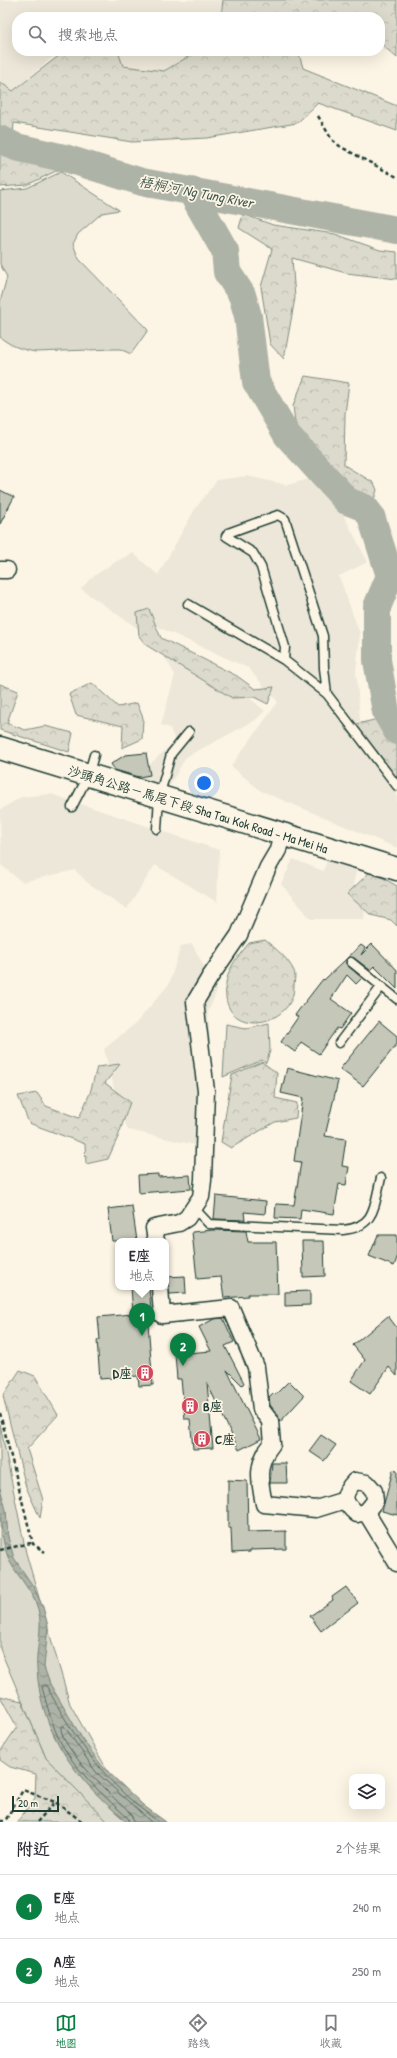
<!DOCTYPE html>
<html lang="zh">
<head>
<meta charset="utf-8">
<style>
  :root { --surface:#fff; --page:#f7f7f7; --text:#2b2b33; --muted:#7c7c81; --line:#e1e1e2; --accent:#0b8043 }
  body { margin:0; font-family:"Patrick Hand","LXGW WenKai TC",sans-serif; background:var(--page); color:var(--text) }
  .controls { position:absolute; right:12px; bottom:12px; display:grid; overflow:hidden; border-radius:8px; box-shadow:0 4px 16px #0002 }
  .controls button { width:36px; height:36px; display:grid; place-items:center; padding:0; border:0; border-bottom:1px solid var(--line); background:var(--surface); color:var(--text); font:20px sans-serif }
  .scale { position:absolute; left:12px; bottom:10px; width:47px; box-sizing:border-box; padding-left:4px; border:2px solid #1f3d34; border-top:0; font-size:11px; line-height:14px; white-space:nowrap; color:#1f3d34; -webkit-text-stroke:3px #fcf5e5; paint-order:stroke }
  .you { position:absolute; left:204px; top:783px; width:14px; height:14px; margin:-10px; border:3px solid #fff; border-radius:50%; background:#1a73e8; box-shadow:0 0 0 6px #1a73e833 }
  .badge { display:grid; place-items:center; width:26px; height:26px; border-radius:50%; background:var(--accent); color:#fff; font-size:13px; font-weight:700 }
  .pin { position:absolute; translate:-50% -33px; filter:drop-shadow(0 1px 2px #0008) }
  .pin::after { content:''; position:absolute; top:21px; width:14px; height:12px; background:inherit; clip-path:polygon(0 0,100% 0,50% 100%) }
  .popup { position:absolute; left:115px; top:1238px; width:54px; height:52px; box-sizing:border-box; display:grid; place-content:center; border-radius:8px; background:var(--surface); filter:drop-shadow(0 1px 3px #0005); font-size:13px; white-space:nowrap; color:var(--muted) }
  .popup b { font-size:15px; color:var(--text) }
  .popup::after { content:''; position:absolute; left:50%; top:100%; margin-left:-8px; border:8px solid transparent; border-top-color:var(--surface) }
  .list { margin:0; padding:0; list-style:none }
  h2 { display:flex; justify-content:space-between; align-items:center; height:52px; margin:0; padding:0 16px; font-size:17px }
  h2 small { font-size:13px; font-weight:400; color:var(--muted) }
  .list li { display:grid; grid-template-columns:26px 1fr auto; gap:12px; align-items:center; box-sizing:border-box; height:64px; padding:0 16px; border-top:1px solid var(--line) }
  .list b { display:block; font-size:15px; white-space:nowrap }
  .list p { margin:0; font-size:13px; white-space:nowrap; color:var(--muted) }
  .list em { font-size:13px; font-style:normal; color:var(--muted) }
  .icon { flex:none; width:22px; height:22px; fill:none; stroke:currentColor; stroke-width:2; stroke-linecap:round; stroke-linejoin:round }
  .map { position:relative; flex:none; width:397px; height:1822px; overflow:hidden }
  .search { position:absolute; background:var(--surface); box-shadow:0 4px 16px #0002; left:12px; right:12px; top:12px; height:44px; display:flex; align-items:center; gap:10px; box-sizing:border-box; padding:0 14px; border-radius:16px; color:var(--muted); font-size:15px }
  .sheet { height:180px; background:var(--surface) }
  nav { display:flex; justify-content:space-around; align-items:center; box-sizing:border-box; height:56px; border-top:1px solid var(--line); background:var(--surface); font-size:11px; color:var(--muted) }
  nav a { display:grid; justify-items:center; gap:2px }
  nav .on { color:var(--accent) }
  .map>svg:first-child { display:block }
  .built { fill:#ece7d8 }
  .grass { fill:#dcdacc; stroke:#7e8c80 }
  .forest { fill:url(#forest-crowns); stroke:#7e8c80 }
  .water { fill:url(#water-waves); stroke:#758479 }
  .lines { fill:none; stroke-linecap:round; stroke-linejoin:round }
  .shore { stroke:#586c62; stroke-width:1 }
  .river { stroke:#aeb3a7; stroke-width:28 }
  .building { fill:#c5c7b9; stroke:#1f3d34 }
  .lane-casing { stroke:#1f3d34; stroke-width:11 }
  .street-casing { stroke:#1f3d34; stroke-width:19 }
  .secondary-casing { stroke:#1f3d34; stroke-width:25 }
  .path { stroke:#1f3d34; stroke-width:2.5; stroke-dasharray:4 3; stroke-linecap:butt }
  .lane { stroke:#fcf5e5; stroke-width:8 }
  .street { stroke:#fcf5e5; stroke-width:16 }
  .secondary { stroke:#fcf5e5; stroke-width:22 }
  .labels { text-anchor:middle; stroke-width:3.5; stroke-linejoin:round; paint-order:stroke }
  .street-label { font-size:13px; fill:#1f3d34; stroke:#fcf5e5 }
  .poi-label { font-size:13px; font-weight:bold; fill:#1f3d34; stroke:#fcf5e5; text-anchor:start }
  .water-label { font-size:14px; font-style:italic; fill:#435a51; stroke:#fcf5e5 }
</style>
</head>
<body>
<div class="map">
<svg width="397" height="1822" viewBox="0 0 397 1822">
  <defs>
    <pattern id="forest-crowns" width="20" height="18" patternUnits="userSpaceOnUse"><rect width="20" height="18" fill="#dcdacc"/><path d="M2 6a3 3 0 1 1 6 0M12 15a3 3 0 1 1 6 0" fill="none" stroke="#bcbcb0"/></pattern>
    <pattern id="water-waves" width="16" height="10" patternUnits="userSpaceOnUse"><rect width="16" height="10" fill="#aeb3a7"/><path d="M0 5q4-4 8 0t8 0" fill="none" stroke="#8d9389"/></pattern>
  </defs>
  <rect width="100%" height="100%" fill="#fcf5e5"/>
  <filter id="ink" filterUnits="userSpaceOnUse"><feTurbulence type="fractalNoise" baseFrequency=".025" numOctaves="2"/><feDisplacementMap in="SourceGraphic" scale="8" xChannelSelector="R" yChannelSelector="G"/><feConvolveMatrix kernelMatrix="1 2 1 2 8 2 1 2 1" color-interpolation-filters="sRGB"/></filter>
  <g filter="url(#ink)">
    <path class="built" d="M0,0H223L221,17H17V51H60L13,91L0,82Z
      M118,51H198L164,71L123,66Z
      M247,476L287,485L309,479L335,499L368,562L339,576L360,634L356,670L360,721L397,761V848L261,791L231,766L278,702L248,668L145,621L137,628L81,589L91,578L115,562L133,553L158,575L195,509L217,480Z
      M161,650L213,667L265,711L254,721L186,757L167,790L135,778L175,741L170,728L161,725L175,675Z
      M51,794L219,850L217,902L155,865L127,909L88,883L75,870L22,882L1,865L0,810L21,797Z
      M332,849L360,858L353,884L367,892L364,919H311L281,884L293,859L323,871Z
      M192,944L217,991L208,1012L212,1074L200,1146L128,1130L119,1107L104,1049L136,1023L169,984L181,946Z"/>
    <path class="grass" d="M61,172L119,210L102,213L78,234L73,244L79,259L148,330L131,354L120,349H114L36,352C23,350 10,346 0,337V302L7,277L0,264V191L27,188Z
      M269,1023L270,1051L266,1063L262,1060L223,1077L226,1024L246,1028Z
      M0,1424L26,1553L70,1704L115,1784L152,1822H107L46,1758L0,1649Z"/>
    <path class="forest" d="M223,0H397V58L380,43V17H221Z
      M65,51H118L123,66L164,71L198,51H304L299,54L303,68L397,106V131L318,103L297,123L207,138L132,142L14,123L12,148L58,170L27,185L0,187V82L13,91Z
      M243,214L273,225L335,234L380,250L397,252V279L346,273L292,258L295,298L284,359L270,344L261,287L272,249L239,228Z
      M305,376L349,383L345,414L344,465L374,483L377,490L372,506L339,487L343,476L296,430L293,406Z
      M149,609L161,638L237,676L255,689L274,687L268,704L254,697L232,698L146,645L139,636L137,613Z
      M92,683L118,707L137,703L143,718L142,739L122,748L123,726L76,715L69,694Z
      M0,684L18,691L7,723L25,730L45,726L73,733L69,752L0,730Z
      M396,704L397,707V783L344,727L374,720Z
      M371,871L397,886V926L391,920L371,915L347,894Z
      M265,940C276,949 288,958 294,971C296,976 294,982 294,986C294,1026 230,1037 226,997C225,986 226,978 231,968C235,959 243,951 249,943Z
      M262,1062L277,1073L275,1098L297,1103L296,1118L275,1122L231,1148L221,1142L232,1075Z
      M120,1064L105,1083L130,1102L118,1137L108,1159L86,1164L85,1144L29,1123L18,1096L37,1093L46,1106L79,1118L90,1093L97,1067Z
      M20,1370L35,1376L58,1415L27,1449L43,1500L40,1518L26,1487L3,1396Z
      M0,1696L22,1701L46,1758L108,1822H17L35,1798L36,1774L10,1767L0,1760V1752L17,1727Z"/>
    <path class="water" d="M0,1488L6,1510L8,1537L14,1558L33,1586L43,1607L48,1626L44,1667L50,1684L83,1740L102,1766L144,1806L166,1822H127C78,1781 41,1736 37,1669C35,1649 44,1629 38,1609C33,1592 19,1578 10,1562C0,1540 0,1513 0,1488Z"/>
    <g class="lines">
      <path class="shore" d="M129,1822L128,1818C106,1798 83,1777 67,1753C54,1734 48,1709 42,1687L43,1685H46C75,1740 107,1786 159,1822
        M134,1822L131,1814C116,1800 58,1747 61,1726H64L96,1772L151,1822"/>
      <path class="river" d="M0,139L16,147L68,159L142,182L397,230
        M191,191L225,251L227,272L242,295L248,316L256,382L287,435L347,501L365,508L371,516L390,576L377,607V660L386,712L397,731"/>
    </g>
    <path class="building" d="M0,490L14,497L0,524Z
      M146,753L150,775L139,777L115,770L111,764L125,755Z
      M372,944L397,970V989L374,966L370,970L354,958L349,957L346,961V964L362,978L356,984L347,975L331,999L351,1013L340,1029L337,1028L319,1054L301,1042L295,1052L281,1042L298,1017L295,1015L323,979L324,980L361,945L365,948L361,955Z
      M379,1021L397,1036V1044L363,1086L340,1069Z
      M287,1068L338,1081L325,1136L346,1139L342,1166L349,1167L346,1185L339,1184L334,1214L301,1209L300,1219L275,1218L276,1204L294,1205L301,1162L294,1161L303,1098L281,1093Z
      M158,1174V1177L190,1175L191,1189L139,1193L138,1175Z
      M216,1196L266,1201L265,1214L244,1212L245,1220L214,1219Z
      M132,1206L137,1241H112L108,1209Z
      M213,1230L246,1231L248,1242H276L278,1294H248V1296L224,1298L221,1277L197,1279L192,1232Z
      M378,1235H397V1258L394,1266L369,1256Z
      M302,1241H324L325,1276L303,1277Z
      M185,1276L186,1293L170,1294L166,1277Z
      M131,1287H149L151,1310L147,1311L153,1385L139,1386L138,1376L100,1379L97,1340H100L98,1317L133,1314Z
      M310,1291V1305L285,1306V1292Z
      M388,1316L397,1328V1376L389,1367L370,1394L351,1381L365,1360L353,1345Z
      M223,1318L234,1342L225,1346L244,1383L242,1385L227,1370L261,1439L239,1450L207,1383L213,1448L193,1449L190,1419H185L181,1379H177L175,1354L211,1351L199,1327L214,1319Z
      M289,1381L304,1396L280,1422L278,1415L270,1405L269,1397L273,1393L275,1395Z
      M321,1435L336,1445L324,1461L309,1451Z
      M272,1463H286L287,1483H270Z
      M393,1470L397,1471V1515L382,1511Z
      M228,1480L247,1481L248,1532L286,1531V1549L250,1550V1552L232,1553L231,1528H228Z
      M346,1587L358,1603L321,1631L310,1616L333,1600L332,1597Z"/>
    <g class="lines">
      <defs>
        <path id="lane" d="M188,604L284,660
          M327,694L324,668L323,636L285,519L278,515L228,533L226,536L253,553L261,567L285,647L284,660L327,694L397,786
          M72,807L88,776L94,755
          M157,829L159,797L171,754L189,732
          M351,962L397,999
          M339,1043L381,987
          M194,1208L209,1224L343,1230C376,1227 374,1205 381,1178"/>
        <path id="street" d="M0,570H7
          M156,1241L154,1228L179,1223L187,1218L201,1197L203,1180L206,1091L195,1002L210,977L239,935L268,867L278,850L282,834
          M160,1287L162,1315L231,1308L256,1367L261,1409L270,1421L272,1444C256,1463 259,1480 264,1504L316,1509L345,1500
          M355,1481L367,1483L374,1491L375,1501L366,1512L357,1514C342,1502 342,1494 355,1481Z
          M366,1512L397,1563"/>
        <path id="secondary" d="M0,748L397,869"/>
      </defs>
      <use href="#lane" class="lane-casing"/>
      <use href="#street" class="street-casing"/>
      <use href="#secondary" class="secondary-casing"/>
      <path class="path" d="M318,116L332,140L341,147L397,177
        M0,1413L33,1544L45,1552
        M0,1550L31,1543
        M0,1821H5L23,1790L55,1802
        M37,1822L55,1802L83,1822"/>
      <use href="#lane" class="lane"/>
      <use href="#street" class="street"/>
      <use href="#secondary" class="secondary"/>
    </g>
  </g>
  <defs>
    <symbol id="building-disc" viewBox="-11 -11 22 22"><circle r="9.5" fill="#d1495b" stroke="#fcf5e5"/><path d="M-4-6H4V6H1V3H-1V6H-4ZM-2.5-4.3h1.7v1.8h-1.7ZM.8-4.3h1.7v1.8H.8ZM-2.5-1h1.7V.8h-1.7ZM.8-1h1.7V.8H.8Z" fill="#fff"/></symbol>
  </defs>
  <g fill-rule="evenodd">
    <use href="#building-disc" x="135" y="1363" width="20" height="20"/>
    <use href="#building-disc" x="180" y="1396" width="20" height="20"/>
    <use href="#building-disc" x="192" y="1429" width="20" height="20"/>
  </g>
  <g class="labels">
    <g class="street-label">
      <text transform="translate(198 809) rotate(17)" y="5">沙頭角公路－馬尾下段 Sha Tau Kok Road – Ma Mei Ha</text>
    </g>
    <g class="poi-label">
      <text x="132" y="1378" text-anchor="end">D座</text>
      <text x="203" y="1411">B座</text>
      <text x="215" y="1444">C座</text>
    </g>
    <g class="water-label">
      <text transform="translate(196 192) rotate(11)" y="5">梧桐河 Ng Tung River</text>
    </g>
  </g>
</svg>
<div class="controls">
<button><svg class="icon" aria-label="layers" viewBox="0 0 24 24"><path d="M12 4l9 5-9 5-9-5zM3 14l9 5 9-5"/></svg></button>
</div>
<div class="scale">20 m</div>
<div class="you"></div>
<div class="pin badge" style="left:142px;top:1336px">1</div>
<div class="popup"><b>E座</b>地点</div>
<div class="pin badge" style="left:183px;top:1366px">2</div>
<div class="search"><svg class="icon" aria-label="search" viewBox="0 0 24 24"><circle cx="10" cy="10" r="6"/><path d="M15 15l6 6"/></svg>搜索地点</div>
</div>
<section class="sheet">
<h2>附近<small>2个结果</small></h2>
<ul class="list">
<li><span class="badge">1</span><div><b>E座</b><p>地点</p></div><em>240 m</em></li>
<li><span class="badge">2</span><div><b>A座</b><p>地点</p></div><em>250 m</em></li>
</ul>
</section>
<nav>
<a class="on"><svg class="icon" aria-label="map" viewBox="0 0 24 24"><path d="M3 6l6-2 6 2 6-2v14l-6 2-6-2-6 2zM9 4v14M15 6v14"/></svg>地图</a>
<a><svg class="icon" aria-label="directions" viewBox="0 0 24 24"><path d="M12 3l9 9-9 9-9-9zM9 14v-3h6M13 9l2 2-2 2"/></svg>路线</a>
<a><svg class="icon" aria-label="saved" viewBox="0 0 24 24"><path d="M7 4h10v16l-5-4-5 4z"/></svg>收藏</a>
</nav>
</body>
</html>
